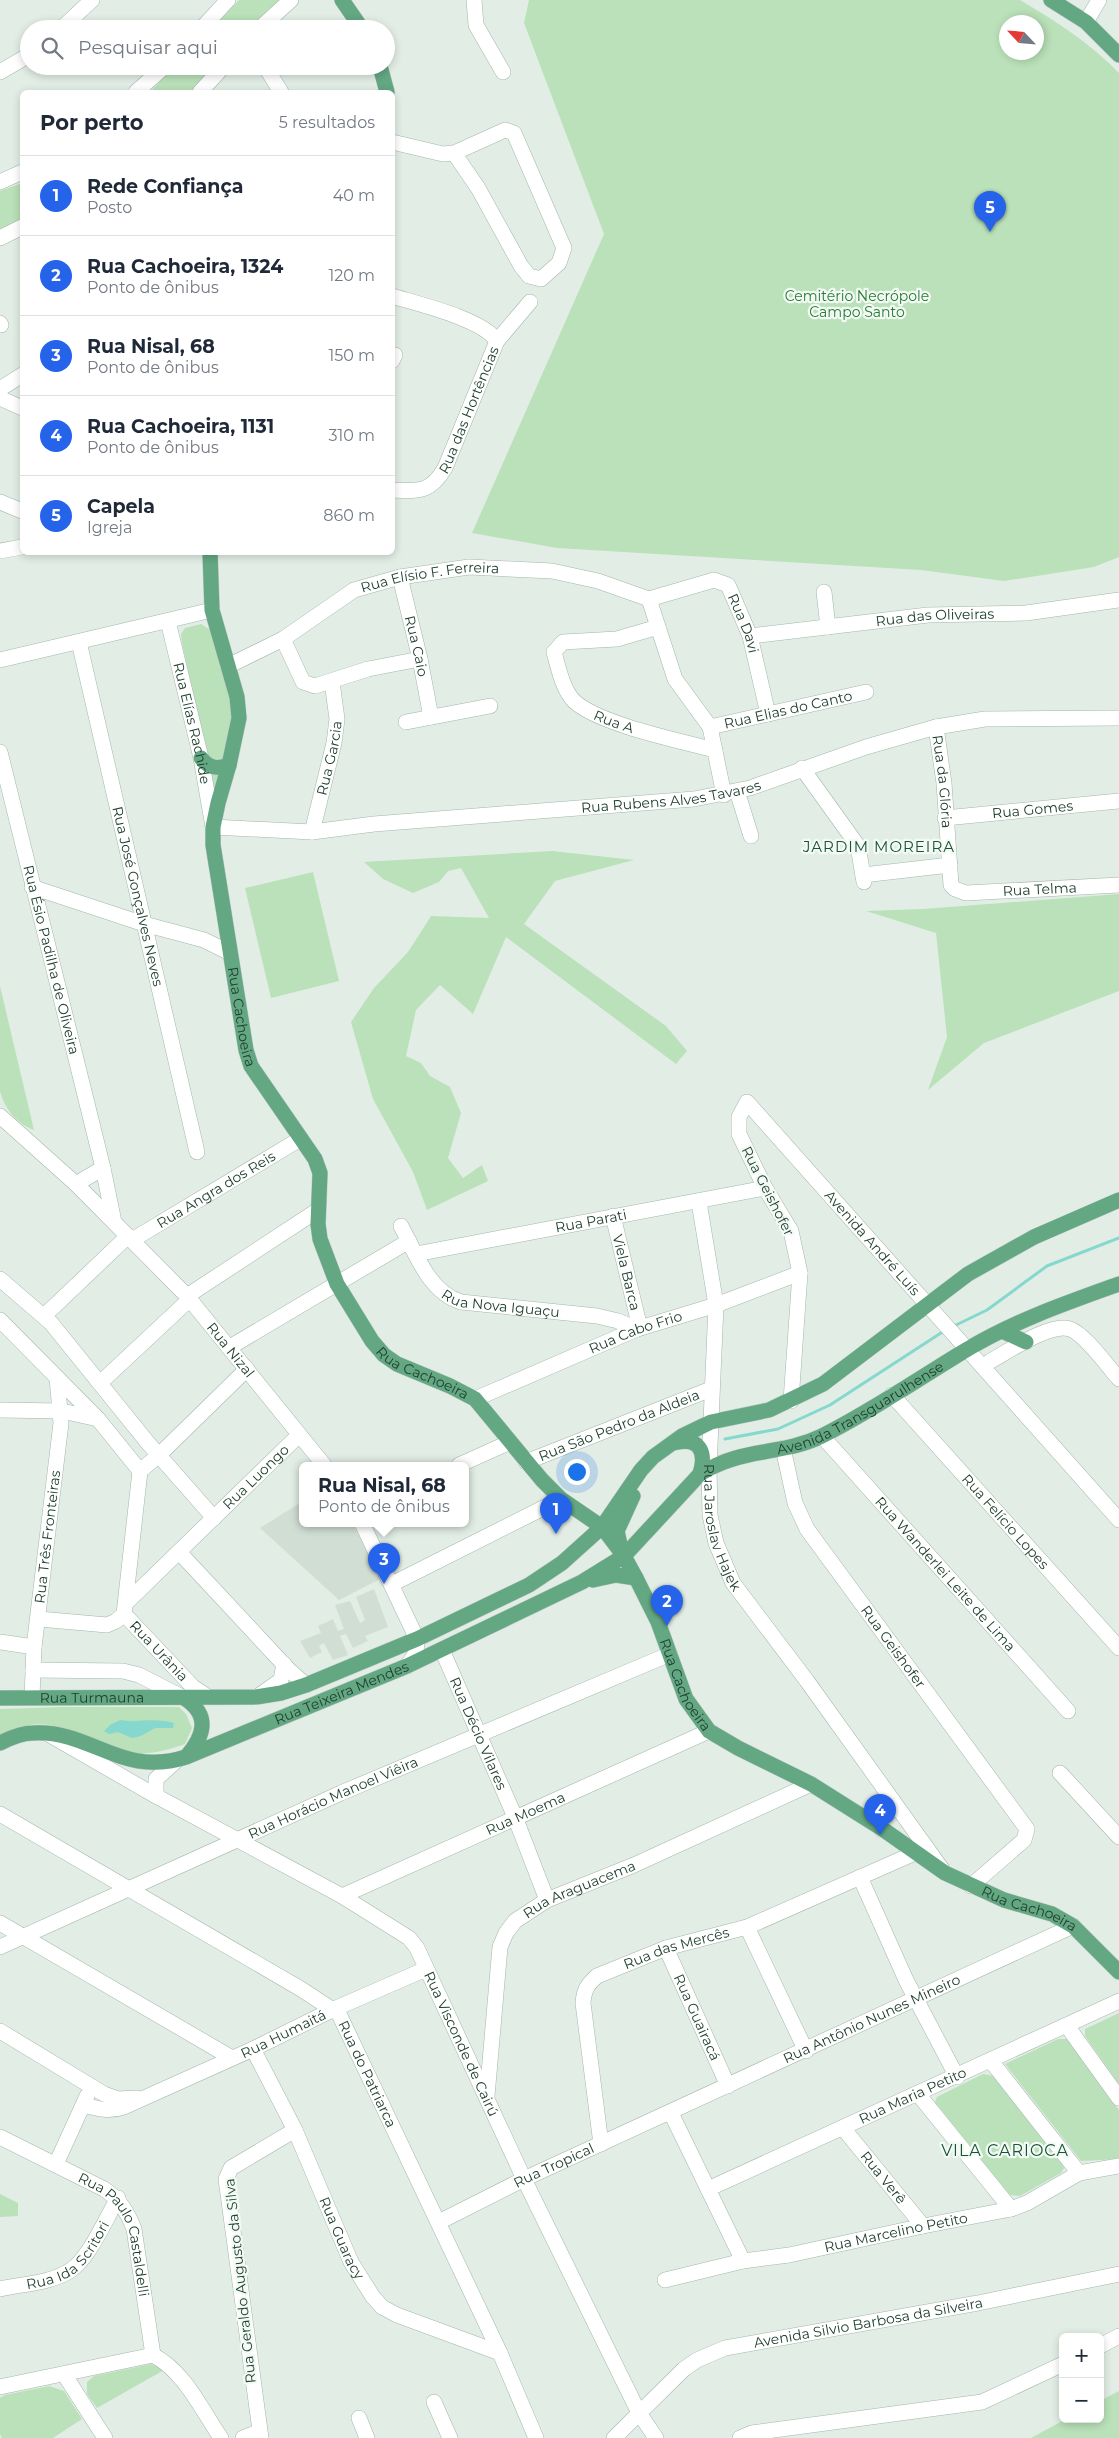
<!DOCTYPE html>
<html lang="pt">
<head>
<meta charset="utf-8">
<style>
  :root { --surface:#fff; --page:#f6f6f7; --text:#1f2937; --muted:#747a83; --line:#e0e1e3; --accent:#2563eb }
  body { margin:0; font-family:Montserrat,sans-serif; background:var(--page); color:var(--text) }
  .controls { position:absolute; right:15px; bottom:15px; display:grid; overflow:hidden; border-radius:8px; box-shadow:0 2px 8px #0003 }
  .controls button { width:45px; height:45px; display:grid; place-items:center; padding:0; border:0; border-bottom:1px solid var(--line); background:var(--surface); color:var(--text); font:25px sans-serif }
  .compass { position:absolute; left:999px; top:15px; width:45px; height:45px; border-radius:50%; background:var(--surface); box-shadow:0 2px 8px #0003; rotate:296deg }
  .you { position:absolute; left:576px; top:1471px; width:18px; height:18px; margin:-12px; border:4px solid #fff; border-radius:50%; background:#1a73e8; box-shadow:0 0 0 8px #1a73e833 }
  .badge { display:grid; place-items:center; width:32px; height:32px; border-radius:50%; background:var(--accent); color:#fff; font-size:16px; font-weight:700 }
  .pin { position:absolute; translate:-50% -41px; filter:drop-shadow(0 1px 2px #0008) }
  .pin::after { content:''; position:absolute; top:26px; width:18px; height:15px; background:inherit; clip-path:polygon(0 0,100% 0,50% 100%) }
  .popup { position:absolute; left:299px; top:1462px; width:170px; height:65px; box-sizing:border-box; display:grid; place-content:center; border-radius:8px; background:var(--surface); filter:drop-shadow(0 1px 4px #0005); font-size:16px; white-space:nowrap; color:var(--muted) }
  .popup b { font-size:19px; color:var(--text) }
  .popup::after { content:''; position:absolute; left:50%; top:100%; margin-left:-10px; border:10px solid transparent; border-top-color:var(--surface) }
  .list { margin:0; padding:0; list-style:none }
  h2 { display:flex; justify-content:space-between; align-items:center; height:65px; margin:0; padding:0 20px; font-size:21px }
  h2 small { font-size:16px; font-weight:400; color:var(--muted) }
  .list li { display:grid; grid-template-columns:32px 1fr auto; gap:15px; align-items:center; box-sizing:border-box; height:80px; padding:0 20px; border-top:1px solid var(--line) }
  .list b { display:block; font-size:19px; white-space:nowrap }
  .list p { margin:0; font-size:16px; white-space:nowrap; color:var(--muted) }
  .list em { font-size:16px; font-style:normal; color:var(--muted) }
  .icon { flex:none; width:28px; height:28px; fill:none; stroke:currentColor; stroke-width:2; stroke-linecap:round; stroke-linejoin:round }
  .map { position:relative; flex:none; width:1119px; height:2438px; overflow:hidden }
  .search { position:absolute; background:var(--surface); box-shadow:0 2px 8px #0003; left:20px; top:20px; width:375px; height:55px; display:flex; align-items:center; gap:12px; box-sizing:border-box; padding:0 18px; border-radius:28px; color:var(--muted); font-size:19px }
  .panel { position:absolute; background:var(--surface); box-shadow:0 2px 8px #0003; left:20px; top:90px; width:375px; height:465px; border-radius:8px }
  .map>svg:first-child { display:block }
  .built { fill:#d0ded4 }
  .green { fill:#bae1b9; fill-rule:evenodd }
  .water { fill:#86d7cd }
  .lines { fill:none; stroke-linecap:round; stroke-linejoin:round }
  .stream { stroke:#86d7cd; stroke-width:3 }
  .minor-casing { stroke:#a4b6ab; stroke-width:16 }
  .major-casing { stroke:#c1cac5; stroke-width:16 }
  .minor { stroke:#fff; stroke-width:15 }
  .major { stroke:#63a783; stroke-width:15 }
  .labels { text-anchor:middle; stroke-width:4.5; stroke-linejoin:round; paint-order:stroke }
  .park-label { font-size:14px; fill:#277b30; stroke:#f3faf5 }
  .street-label { font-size:14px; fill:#20402f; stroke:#f3faf5 }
  .neighbourhood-label { font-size:15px; letter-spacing:1px; fill:#1a5436; stroke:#f3faf5 }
  .quarter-label { font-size:16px; letter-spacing:1px; fill:#1a5436; stroke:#f3faf5 }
</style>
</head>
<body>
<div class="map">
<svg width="1119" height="2438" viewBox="0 0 1119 2438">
  <rect width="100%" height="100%" fill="#e2eee5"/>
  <path class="built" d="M303,1501V1523H352L382,1578L339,1600L260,1528Z
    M374,1589L388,1627L365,1636L368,1641L353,1648L346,1634L340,1636L348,1655L333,1660L324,1643L319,1646L322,1652L310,1658L300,1641L321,1633L318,1626L333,1619L338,1631L344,1629L335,1605L350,1601L360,1623L365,1620L356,1597Z"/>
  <path class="green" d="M239,0H279L253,29H212Z
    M529,0H1020C1056,21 1090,43 1119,73V557L1094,567L1004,581L921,570L557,548L472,533L604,234L524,23ZM1006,22H1036V52H1006Z
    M175,66H219L195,92H150Z
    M22,183V219L0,231V191Z
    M201,624L215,633L235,723L214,793L182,643L181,634L185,628Z
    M552,851L634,860L555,881L524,924L666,1026L687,1051L676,1064L506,937L473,1014L440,985L416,1010L406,1056L421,1063L430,1076L450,1087L461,1113L448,1158L463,1178L482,1165L488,1181L427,1210L413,1172L373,1099L351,1022L374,988L408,952L431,916L489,918L461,868L448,871L439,882L413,893L383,879L364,862Z
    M313,872L339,981L271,998L245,888Z
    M1119,894V991L984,1043L928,1090L947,1037L936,933L866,911L923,909Z
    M0,986L34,1130C17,1124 4,1108 0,1091Z
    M63,1707H179L186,1714L192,1728L185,1744C162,1752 133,1759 109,1749C85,1740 65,1724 37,1724C25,1725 11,1733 0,1737V1709Z
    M1119,2013V2084L1085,2036V2029Z
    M1058,2039H1067L1119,2110V2159L1081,2161L1005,2064Z
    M983,2074L995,2076L1062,2162L1064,2168L1061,2173L1020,2196L1010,2195L935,2102L937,2097Z
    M0,2194L18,2203V2216L0,2217Z
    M151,2364L164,2370L97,2408L87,2394V2382L94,2376Z
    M49,2386L64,2391L82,2419L53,2438H2L0,2434V2398L5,2395Z
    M1119,2391V2438H1031L1066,2419H1100V2401Z"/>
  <path class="water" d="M120,1720C139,1723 155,1717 174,1723L173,1728H155L141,1736L132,1738L118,1732L109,1734L104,1731L110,1725Z"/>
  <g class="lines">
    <path class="stream" d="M954,1326L987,1310L1047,1266L1119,1238
      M725,1439L778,1429L830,1405L944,1331"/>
    <defs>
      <g id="minor">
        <path d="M474,0L476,25L503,72"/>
        <path d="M1086,22L1099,0"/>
        <path d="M61,29L92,0"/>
        <path d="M201,29L228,0"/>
        <path d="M259,29L291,0"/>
        <path d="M265,66L281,92"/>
        <path d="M0,72L29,55"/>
        <path d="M136,92L165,66"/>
        <path d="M200,92L224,66"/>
        <path d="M392,142L443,154L454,153L505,130L514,133L564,248L559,263L541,279L529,276L521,266L478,188L454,153"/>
        <path d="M0,182L22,172"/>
        <path d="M0,238L22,227"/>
        <path d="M392,296C418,304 483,319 497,341"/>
        <path d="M0,323L1,325"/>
        <path d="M392,361L395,355"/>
        <path d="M0,389L22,375"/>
        <path d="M0,398L22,408"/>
        <path id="s1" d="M392,490C420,491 430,493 445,468L497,341L530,302"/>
        <path d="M0,502L22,511"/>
        <path d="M0,551L22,547"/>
        <path id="s2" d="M400,577L420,659L431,717"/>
        <path d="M824,592L828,627"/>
        <path id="s3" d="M649,599L714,580L728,585L750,636L768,714"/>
        <path d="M649,599L675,679L710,727L724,795"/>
        <path id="s4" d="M168,621L201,758L213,827L312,832L374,824L694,799L750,788L866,747L936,727L985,719L1119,718"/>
        <path id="s5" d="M658,627L617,639L563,642L554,652C558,667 563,690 574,701C598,724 681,741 715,750"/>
        <path id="s6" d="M750,636L928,615L1026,613L1119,600"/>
        <path d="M283,639L303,682L315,686L368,669L420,659"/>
        <path id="s7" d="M79,642L197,1152"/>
        <path d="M0,660L212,610"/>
        <path id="s8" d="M228,666L283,639L354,590L400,577L469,567L552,571L598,581L649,599"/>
        <path d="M406,722L490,706"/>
        <path id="s9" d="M710,727L866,692"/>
        <path id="s10" d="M936,727L944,783L951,885L955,889L966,893L1119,885"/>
        <path id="s11" d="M0,752L103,1168L114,1222"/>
        <path d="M802,768L858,846L864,882"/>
        <path d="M737,791L751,836"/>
        <path id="s12" d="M945,818L1119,801"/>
        <path id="s13" d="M312,832L334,743L337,719L332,682"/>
        <path d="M863,875L950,865"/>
        <path d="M32,887L144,924L204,940L230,953"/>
        <path id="s14" d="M0,1116L76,1184L187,1296L324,1465"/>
        <path d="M76,1184L103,1168"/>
        <path id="s15" d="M699,1202L716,1305L709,1468L710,1515L716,1543L733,1583L807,1681L944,1872"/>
        <path id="s16" d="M613,1216L640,1328"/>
        <path id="s17" d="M401,1226C416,1254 429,1292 461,1302L597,1316L618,1321L637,1329"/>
        <path id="s18" d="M132,1240L300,1139"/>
        <path id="s19" d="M416,1254L765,1188"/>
        <path d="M0,1279L51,1323L148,1443L214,1518"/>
        <path d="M187,1296L318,1210"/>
        <path d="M44,1316L128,1236"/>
        <path d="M0,1320L98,1419L140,1471"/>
        <path d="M230,1347L409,1241"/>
        <path d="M989,1362C1007,1352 1051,1322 1070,1329C1085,1334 1108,1367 1119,1379"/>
        <path d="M100,1383L190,1299"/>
        <path id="s20" d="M892,1395L1119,1648"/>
        <path id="s21" d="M475,1399L637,1329L716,1305L800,1273"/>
        <path id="s22" d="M791,1401L800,1273L791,1231L765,1188L739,1134V1117L747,1102L1119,1520"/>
        <path d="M0,1410L62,1411L98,1419"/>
        <path id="s23" d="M822,1436L1068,1711"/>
        <path id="s24" d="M783,1448L795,1503L807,1529L1027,1829L1024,1840L971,1886"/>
        <path id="s25" d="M526,1462L711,1389"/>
        <path d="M459,1465L510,1442"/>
        <path d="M140,1471L159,1455L247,1369"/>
        <path d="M362,1523L417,1639L416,1653L407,1666"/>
        <path d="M179,1552L289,1670L306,1685"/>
        <path d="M392,1584L561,1499"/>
        <path id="s26" d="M126,1603L299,1435"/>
        <path d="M124,1614L140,1471"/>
        <path id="s27" d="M124,1614L193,1687L208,1697"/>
        <path d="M39,1619L107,1625L116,1621L124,1614"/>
        <path d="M0,1642L34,1647"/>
        <path id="s28" d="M442,1650L515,1817L547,1900"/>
        <path d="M33,1670L123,1671L139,1675L184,1698"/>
        <path id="s29" d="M32,1697L34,1647L61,1423L57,1378"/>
        <path d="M257,1697L281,1680L284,1664"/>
        <path id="s30" d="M50,1735L156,1796L342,1896L409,1938L417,1948L524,2179L639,2413L656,2438"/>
        <path d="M1060,1773L1119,1837"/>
        <path d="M156,1796V1779L176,1761"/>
        <path id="s31" d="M0,1814L301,1989L339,2014L500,2353L536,2438"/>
        <path d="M870,1821L889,1813L893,1801"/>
        <path d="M860,1877L906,1980L957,2077"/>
        <path id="s32" d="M342,1896L709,1731"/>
        <path d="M0,1923L232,2058"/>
        <path d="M747,1927L806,2051"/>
        <path id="s33" d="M0,1947L341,1793L670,1654"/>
        <path id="s34" d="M666,1948L728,2086"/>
        <path d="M1067,2026L1119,2098"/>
        <path d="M0,2031L104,2094L118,2099L137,2098"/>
        <path id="s35" d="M253,2049L295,2130L351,2262L373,2297L382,2307L397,2315L500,2353"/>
        <path d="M991,2061L1079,2173"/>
        <path d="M918,2094L1011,2209"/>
        <path id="s36" d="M487,2096L500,1947L506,1933L515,1921L547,1900L634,1865L811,1784"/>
        <path id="s37" d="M84,2105C98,2109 110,2112 124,2107L253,2049L334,2009L426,1969"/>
        <path d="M671,2113L743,2261"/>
        <path id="s38" d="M843,2128L923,2226"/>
        <path id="s39" d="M0,2137L104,2189C120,2200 127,2211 134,2229L153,2355"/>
        <path id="s40" d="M601,2144L583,2003C584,1990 587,1985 597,1976L666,1948L747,1927L915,1853"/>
        <path d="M56,2164L87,2096"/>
        <path id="s41" d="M708,2189L1119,2001"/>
        <path id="s42" d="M439,2222L524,2179L1073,1926"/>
        <path id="s43" d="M665,2280L743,2261L789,2255L923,2226L1011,2209L1027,2203L1079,2173L1119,2166"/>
        <path id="s44" d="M0,2289C22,2284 52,2283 71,2270C90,2257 106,2218 118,2198"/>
        <path d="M1100,2346L1119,2336"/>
        <path d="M153,2355C185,2372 201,2409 221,2438"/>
        <path d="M64,2374L105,2438"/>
        <path d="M0,2387L153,2355"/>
        <path d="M434,2402L450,2438"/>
        <path d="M359,2418L367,2438"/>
        <path d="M243,2438L258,2432"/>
        <path d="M261,2438L226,2179L231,2168L295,2130"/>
        <path id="s45" d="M614,2438L684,2369L697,2360L725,2348L978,2303L1119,2274"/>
        <path d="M740,2438L752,2433L982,2402L1063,2364"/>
      </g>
      <g id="major">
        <path d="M342,0L362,29"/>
        <path d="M1051,0L1086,22L1119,55"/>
        <path d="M380,66L387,92"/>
        <path id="s46" d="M210,552L212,610L237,697L239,718L229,765L218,803L213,827V845L246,1050L251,1066L315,1159L320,1173L318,1224L320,1239L337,1284L372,1341L384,1355L397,1364L450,1386L475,1399L542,1480L561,1499L602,1527L624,1556L636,1578L658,1622L686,1699L709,1731L738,1748L811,1784L884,1830L945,1873L1004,1900L1052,1914L1073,1926L1119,1972"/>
        <path d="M201,758C209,769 218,769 229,765"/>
        <path d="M1002,1331L1026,1342"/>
        <path d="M673,1443C699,1436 707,1451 700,1474"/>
        <path d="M621,1549L617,1531L633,1496"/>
        <path d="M593,1580L616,1575L636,1578"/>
        <path id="s47" d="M0,1698L256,1697L281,1693L306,1685L417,1639L529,1585L562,1563L602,1527L641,1470L653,1457L682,1436L711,1422L769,1410L823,1384L968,1274L1034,1237L1119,1200"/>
        <path d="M184,1698C211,1715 204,1736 187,1756"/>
        <path id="s48" d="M0,1743C10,1738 22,1733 33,1733C92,1730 121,1778 186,1757L407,1666L582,1582L624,1556L700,1474C742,1447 781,1456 822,1436C872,1411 918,1379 966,1350C1014,1321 1066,1303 1119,1284"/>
      </g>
    </defs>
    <use href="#minor" class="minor-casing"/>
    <use href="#major" class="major-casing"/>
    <use href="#minor" class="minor"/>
    <use href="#major" class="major"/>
  </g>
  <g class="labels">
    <g class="park-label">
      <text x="857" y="301">Cemitério Necrópole<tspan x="857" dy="16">Campo Santo</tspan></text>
    </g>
    <g class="street-label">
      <text dy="5" stroke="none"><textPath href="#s1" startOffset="125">Rua das Hortências</textPath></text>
      <text dy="5" stroke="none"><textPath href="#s8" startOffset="225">Rua Elísio F. Ferreira</textPath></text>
      <text dy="5" stroke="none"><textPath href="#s6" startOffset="186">Rua das Oliveiras</textPath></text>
      <text dy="5" stroke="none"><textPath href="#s3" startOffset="124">Rua Davi</textPath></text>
      <text dy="5" stroke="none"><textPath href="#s2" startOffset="71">Rua Caio</textPath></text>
      <text dy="5" stroke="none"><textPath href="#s9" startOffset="80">Rua Elias do Canto</textPath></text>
      <text dy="5" stroke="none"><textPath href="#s5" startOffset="209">Rua A</textPath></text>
      <text dy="5" stroke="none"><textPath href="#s4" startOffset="105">Rua Elías Rachide</textPath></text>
      <text dy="5" stroke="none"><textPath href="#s13" startOffset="76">Rua Garcia</textPath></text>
      <text dy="5" stroke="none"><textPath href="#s10" startOffset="55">Rua da Glória</textPath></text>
      <text dy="5" stroke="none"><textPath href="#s4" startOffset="671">Rua Rubens Alves Tavares</textPath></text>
      <text dy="5" stroke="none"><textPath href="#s12" startOffset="88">Rua Gomes</textPath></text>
      <text dy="5" stroke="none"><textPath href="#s10" startOffset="250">Rua Telma</textPath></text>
      <text dy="5" stroke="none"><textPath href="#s7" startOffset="261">Rua José Gonçalves Neves</textPath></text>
      <text dy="5" stroke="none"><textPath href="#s11" startOffset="214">Rua Ésio Padilha de Oliveira</textPath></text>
      <text dy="5" stroke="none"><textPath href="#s46" startOffset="474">Rua Cachoeira</textPath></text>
      <text dy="5" stroke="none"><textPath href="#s18" startOffset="98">Rua Angra dos Reis</textPath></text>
      <text transform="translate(768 1191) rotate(63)" y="5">Rua Geishofer</text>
      <text dy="5" stroke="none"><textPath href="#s19" startOffset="178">Rua Parati</textPath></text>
      <text dy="5" stroke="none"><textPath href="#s22" startOffset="504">Avenida André Luís</textPath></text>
      <text dy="5" stroke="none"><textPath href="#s16" startOffset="58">Viela Barca</textPath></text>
      <text dy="5" stroke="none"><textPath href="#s17" startOffset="139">Rua Nova Iguaçu</textPath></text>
      <text dy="5" stroke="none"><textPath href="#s21" startOffset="174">Rua Cabo Frio</textPath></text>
      <text dy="5" stroke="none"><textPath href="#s14" startOffset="329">Rua Nizal</textPath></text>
      <text dy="5" stroke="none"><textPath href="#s46" startOffset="894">Rua Cachoeira</textPath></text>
      <text dy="5" stroke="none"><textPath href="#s48" startOffset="962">Avenida Transguarulhense</textPath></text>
      <text dy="5" stroke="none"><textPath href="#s25" startOffset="100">Rua São Pedro da Aldeia</textPath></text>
      <text dy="5" stroke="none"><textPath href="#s26" startOffset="181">Rua Luongo</textPath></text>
      <text dy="5" stroke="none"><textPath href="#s20" startOffset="170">Rua Felício Lopes</textPath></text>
      <text dy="5" stroke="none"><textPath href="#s15" startOffset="329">Rua Jaroslav Hajek</textPath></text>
      <text dy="5" stroke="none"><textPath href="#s29" startOffset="161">Rua Três Fronteiras</textPath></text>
      <text dy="5" stroke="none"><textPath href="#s23" startOffset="185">Rua Wanderlei Leite de Lima</textPath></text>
      <text dy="5" stroke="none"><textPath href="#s24" startOffset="231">Rua Geishofer</textPath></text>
      <text dy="5" stroke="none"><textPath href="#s27" startOffset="51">Rua Urânia</textPath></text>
      <text dy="5" stroke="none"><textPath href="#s46" startOffset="1314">Rua Cachoeira</textPath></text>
      <text dy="5" stroke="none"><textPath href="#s48" startOffset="361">Rua Teixeira Mendes</textPath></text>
      <text dy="5" stroke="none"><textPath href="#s47" startOffset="92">Rua Turmauna</textPath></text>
      <text dy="5" stroke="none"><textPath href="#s28" startOffset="91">Rua Décio Vilares</textPath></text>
      <text dy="5" stroke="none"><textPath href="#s33" startOffset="365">Rua Horácio Manoel Viêira</textPath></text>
      <text dy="5" stroke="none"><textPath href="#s32" startOffset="201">Rua Moema</textPath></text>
      <text dy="5" stroke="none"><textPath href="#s36" startOffset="252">Rua Araguacema</textPath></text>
      <text dy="5" stroke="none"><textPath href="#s46" startOffset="1734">Rua Cachoeira</textPath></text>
      <text dy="5" stroke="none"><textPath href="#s40" startOffset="258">Rua das Mercês</textPath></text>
      <text dy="5" stroke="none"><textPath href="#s34" startOffset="76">Rua Guairacá</textPath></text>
      <text dy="5" stroke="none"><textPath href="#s42" startOffset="478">Rua Antônio Nunes Mineiro</textPath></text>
      <text dy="5" stroke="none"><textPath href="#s37" startOffset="216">Rua Humaitá</textPath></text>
      <text dy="5" stroke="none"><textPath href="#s30" startOffset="531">Rua Visconde de Cairú</textPath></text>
      <text dy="5" stroke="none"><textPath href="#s31" startOffset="460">Rua do Patriarca</textPath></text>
      <text dy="5" stroke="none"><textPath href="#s41" startOffset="225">Rua Maria Petito</textPath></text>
      <text dy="5" stroke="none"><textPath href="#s42" startOffset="128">Rua Tropical</textPath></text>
      <text dy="5" stroke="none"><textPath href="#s38" startOffset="64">Rua Verê</textPath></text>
      <text dy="5" stroke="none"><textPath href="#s43" startOffset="236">Rua Marcelino Petito</textPath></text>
      <text dy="5" stroke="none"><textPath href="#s35" startOffset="209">Rua Guaracy</textPath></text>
      <text dy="5" stroke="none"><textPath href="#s39" startOffset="162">Rua Paulo Castaldelli</textPath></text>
      <text dy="5" stroke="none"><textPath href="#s44" startOffset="80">Rua Ida Scritori</textPath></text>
      <text transform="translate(240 2281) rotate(-96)" y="5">Rua Geraldo Augusto da Silva</text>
      <text dy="5" stroke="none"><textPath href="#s45" startOffset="290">Avenida Silvio Barbosa da Silveira</textPath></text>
    </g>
    <g class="neighbourhood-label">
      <text x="879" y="852">JARDIM MOREIRA</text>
    </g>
    <g class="quarter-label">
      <text x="1005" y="2156">VILA CARIOCA</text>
    </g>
  </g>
</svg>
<div class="controls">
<button>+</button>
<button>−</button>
</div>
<svg class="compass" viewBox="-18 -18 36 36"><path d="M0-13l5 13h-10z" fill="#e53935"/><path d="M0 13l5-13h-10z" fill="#747a83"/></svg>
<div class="you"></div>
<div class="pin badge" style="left:556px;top:1534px">1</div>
<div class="pin badge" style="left:667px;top:1626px">2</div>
<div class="pin badge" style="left:384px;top:1584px">3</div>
<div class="popup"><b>Rua Nisal, 68</b>Ponto de ônibus</div>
<div class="pin badge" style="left:880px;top:1835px">4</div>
<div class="pin badge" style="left:990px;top:232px">5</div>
<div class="search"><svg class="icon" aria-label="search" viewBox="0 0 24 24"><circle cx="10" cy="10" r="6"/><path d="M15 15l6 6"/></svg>Pesquisar aqui</div>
<section class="panel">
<h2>Por perto<small>5 resultados</small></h2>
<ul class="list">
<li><span class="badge">1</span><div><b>Rede Confiança</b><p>Posto</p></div><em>40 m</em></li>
<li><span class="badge">2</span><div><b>Rua Cachoeira, 1324</b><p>Ponto de ônibus</p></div><em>120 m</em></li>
<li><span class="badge">3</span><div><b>Rua Nisal, 68</b><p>Ponto de ônibus</p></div><em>150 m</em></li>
<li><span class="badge">4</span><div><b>Rua Cachoeira, 1131</b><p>Ponto de ônibus</p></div><em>310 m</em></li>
<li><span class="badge">5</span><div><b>Capela</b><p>Igreja</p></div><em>860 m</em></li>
</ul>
</section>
</div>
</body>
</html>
